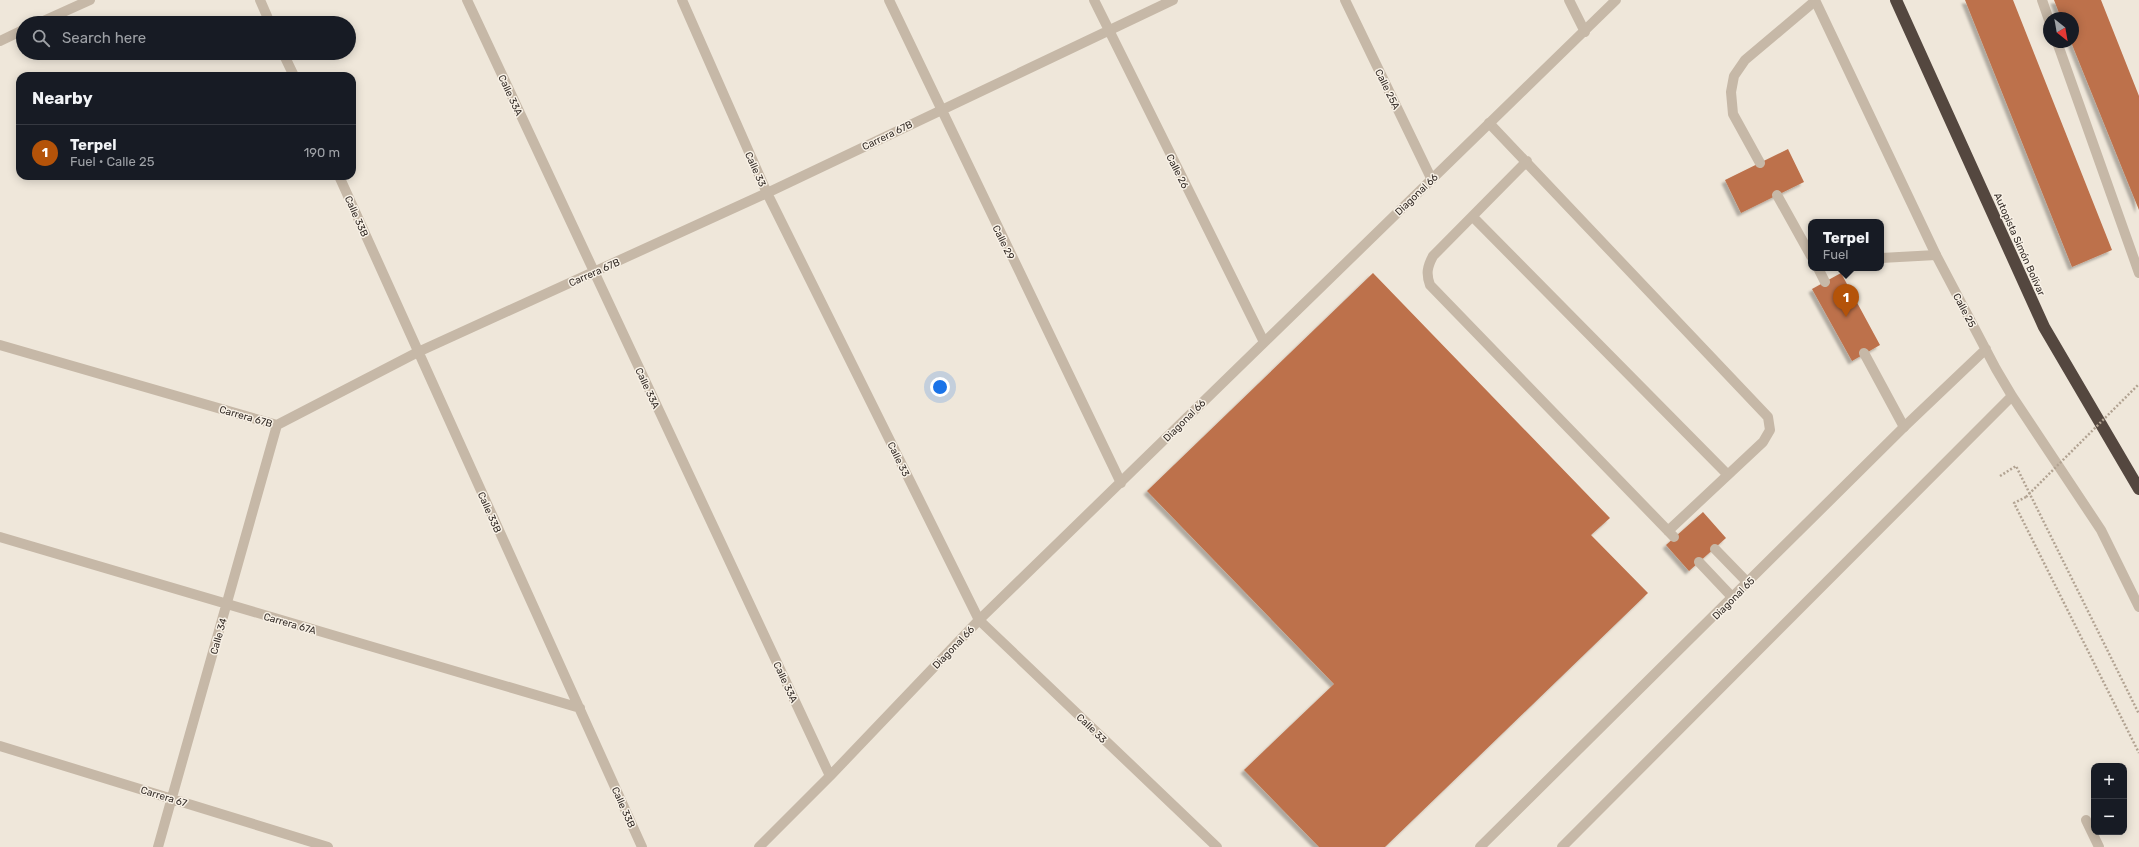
<!DOCTYPE html>
<html lang="en">
<head>
<meta charset="utf-8">
<style>
  :root { --surface:#171b24; --page:#20242c; --text:#f1f3f6; --muted:#9ea1a6; --line:#363941; --accent:#b45309 }
  body { margin:0; font-family:Rubik,sans-serif; background:var(--page); color:var(--text) }
  .controls { position:absolute; right:12px; bottom:12px; display:grid; overflow:hidden; border-radius:8px; box-shadow:0 2px 10px #0003 }
  .controls button { width:36px; height:36px; display:grid; place-items:center; padding:0; border:0; border-bottom:1px solid var(--line); background:var(--surface); color:var(--text); font:20px sans-serif }
  .compass { position:absolute; left:2043px; top:12px; width:36px; height:36px; border-radius:50%; background:var(--surface); box-shadow:0 2px 10px #0003; rotate:149deg }
  .you { position:absolute; left:940px; top:387px; width:14px; height:14px; margin:-10px; border:3px solid #fff; border-radius:50%; background:#1a73e8; box-shadow:0 0 0 6px #1a73e833 }
  .badge { display:grid; place-items:center; width:26px; height:26px; border-radius:50%; background:var(--accent); color:#fff; font-size:13px; font-weight:700 }
  .pin { position:absolute; translate:-50% -33px; filter:drop-shadow(0 1px 2px #0008) }
  .pin::after { content:''; position:absolute; top:21px; width:14px; height:12px; background:inherit; clip-path:polygon(0 0,100% 0,50% 100%) }
  .popup { position:absolute; left:1808px; top:219px; width:76px; height:52px; box-sizing:border-box; display:grid; place-content:center; border-radius:8px; background:var(--surface); filter:drop-shadow(0 1px 3px #0005); font-size:13px; white-space:nowrap; color:var(--muted) }
  .popup b { font-size:15px; color:var(--text) }
  .popup::after { content:''; position:absolute; left:50%; top:100%; margin-left:-8px; border:8px solid transparent; border-top-color:var(--surface) }
  .list { margin:0; padding:0; list-style:none }
  h2 { display:flex; justify-content:space-between; align-items:center; height:52px; margin:0; padding:0 16px; font-size:17px }
  h2 small { font-size:13px; font-weight:400; color:var(--muted) }
  .list li { display:grid; grid-template-columns:26px 1fr auto; gap:12px; align-items:center; box-sizing:border-box; height:56px; padding:0 16px; border-top:1px solid var(--line) }
  .list b { display:block; font-size:15px; white-space:nowrap }
  .list p { margin:0; font-size:13px; white-space:nowrap; color:var(--muted) }
  .list em { font-size:13px; font-style:normal; color:var(--muted) }
  .icon { flex:none; width:22px; height:22px; fill:none; stroke:currentColor; stroke-width:2; stroke-linecap:round; stroke-linejoin:round }
  .map { position:relative; flex:none; width:2139px; height:847px; overflow:hidden }
  .search { position:absolute; background:var(--surface); box-shadow:0 2px 10px #0003; left:16px; top:16px; width:340px; height:44px; display:flex; align-items:center; gap:10px; box-sizing:border-box; padding:0 14px; border-radius:22px; color:var(--muted); font-size:15px }
  .panel { position:absolute; background:var(--surface); box-shadow:0 2px 10px #0003; left:16px; top:72px; width:340px; height:108px; border-radius:12px }
  .map>svg:first-child { display:block }
  .building { fill:#bd714b; filter:url(#shadow) }
  .lines { fill:none; stroke-linecap:round; stroke-linejoin:round }
  .path { stroke:#b2a392; stroke-width:2.5; stroke-dasharray:2 2; stroke-linecap:butt }
  .lane { stroke:#c6b8a7; stroke-width:10 }
  .street { stroke:#c6b8a7; stroke-width:10 }
  .highway { stroke:#54473f; stroke-width:12 }
  .path-bridge { stroke:#b2a392; stroke-width:2.5; stroke-dasharray:2 2; stroke-linecap:butt }
  .labels { text-anchor:middle; stroke-width:3; stroke-linejoin:round; paint-order:stroke }
  .street-label { font-size:10px; fill:#342c27; stroke:#f8f1e6 }
</style>
</head>
<body>
<div class="map">
<svg width="2139" height="847" viewBox="0 0 2139 847">
  <defs>
    <filter id="shadow"><feDropShadow dx="-3.5" dy="3.5" stdDeviation="1" flood-color="#0004"/></filter>
  </defs>
  <rect width="100%" height="100%" fill="#efe7da"/>
  <path class="building" d="M1965,0H2013L2112,250L2072,267Z
    M2054,0H2101L2139,96V210L2071,42H2073V18H2061Z
    M1788,149L1804,182L1741,213L1725,180Z
    M1373,273L1610,518L1591,535L1648,593L1385,847H1319L1244,770L1334,684L1147,491Z
    M1841,273L1880,345L1852,361L1812,289Z
    M1703,512L1726,538L1689,571L1666,545Z"/>
  <g class="lines">
    <path class="path" d="M2000,476L2016,466L2139,714
      M2026,497L2014,503L2139,753"/>
    <path class="lane" d="M2042,0L2049,20
      M2057,42L2139,273
      M1489,123L1768,417L1770,430L1763,442L1668,531
      M1527,161L1433,256C1427,267 1426,274 1430,285L1674,537
      M1760,163L1733,114L1731,92L1734,76L1745,60L1815,1
      M1777,195L1811,256
      M1473,217L1728,475
      M1881,258L1936,255
      M1818,268L1825,282
      M1864,353L1904,427
      M1715,549L1748,583
      M1699,562L1733,598
      M2086,820L2099,847"/>
    <path class="street" d="M260,0L270,23
      M467,0L830,776
      M682,0L767,193L979,620L1217,847
      M889,0L1121,483
      M1094,0L1264,342
      M1345,0L1431,178
      M1569,0L1585,32
      M1815,0L1936,255L1996,369L2012,396L2101,530L2139,607
      M39,23L90,0
      M0,41L23,30
      M283,53L294,76
      M339,176L642,847
      M0,345L277,425L418,352L767,193L1173,0
      M0,537L580,708
      M0,746L328,847
      M158,847L277,425
      M759,847L830,776L979,620L1616,0
      M1480,847L1904,427L1986,349
      M1562,847L2012,396"/>
    <path class="highway" d="M1896,0L2044,327L2139,489"/>
    <path class="path-bridge" d="M2026,497L2139,384"/>
  </g>
  <g class="labels">
    <g class="street-label">
      <text transform="translate(1388 89) rotate(64)" y="4">Calle 25A</text>
      <text transform="translate(511 95) rotate(65)" y="4">Calle 33A</text>
      <text transform="translate(887 135) rotate(-26)" y="4">Carrera 67B</text>
      <text transform="translate(756 169) rotate(66)" y="4">Calle 33</text>
      <text transform="translate(1178 171) rotate(63)" y="4">Calle 26</text>
      <text transform="translate(1416 194) rotate(-44)" y="4">Diagonal 66</text>
      <text transform="translate(357 216) rotate(66)" y="4">Calle 33B</text>
      <text transform="translate(1004 242) rotate(64)" y="4">Calle 29</text>
      <text transform="translate(2020 244) rotate(66)" y="4">Autopista Simón Bolívar</text>
      <text transform="translate(594 272) rotate(-24)" y="4">Carrera 67B</text>
      <text transform="translate(1965 310) rotate(62)" y="4">Calle 25</text>
      <text transform="translate(648 388) rotate(65)" y="4">Calle 33A</text>
      <text transform="translate(246 416) rotate(16)" y="4">Carrera 67B</text>
      <text transform="translate(1184 420) rotate(-45)" y="4">Diagonal 66</text>
      <text transform="translate(899 459) rotate(64)" y="4">Calle 33</text>
      <text transform="translate(490 512) rotate(66)" y="4">Calle 33B</text>
      <text transform="translate(1733 598) rotate(-45)" y="4">Diagonal 65</text>
      <text transform="translate(290 623) rotate(16)" y="4">Carrera 67A</text>
      <text transform="translate(218 636) rotate(-74)" y="4">Calle 34</text>
      <text transform="translate(953 647) rotate(-46)" y="4">Diagonal 66</text>
      <text transform="translate(786 682) rotate(65)" y="4">Calle 33A</text>
      <text transform="translate(1092 728) rotate(44)" y="4">Calle 33</text>
      <text transform="translate(164 796) rotate(17)" y="4">Carrera 67</text>
      <text transform="translate(624 807) rotate(66)" y="4">Calle 33B</text>
    </g>
  </g>
</svg>
<div class="controls">
<button>+</button>
<button>−</button>
</div>
<svg class="compass" viewBox="-18 -18 36 36"><path d="M0-13l5 13h-10z" fill="#e53935"/><path d="M0 13l5-13h-10z" fill="#9ea1a6"/></svg>
<div class="you"></div>
<div class="pin badge" style="left:1846px;top:317px">1</div>
<div class="popup"><b>Terpel</b>Fuel</div>
<div class="search"><svg class="icon" aria-label="search" viewBox="0 0 24 24"><circle cx="10" cy="10" r="6"/><path d="M15 15l6 6"/></svg>Search here</div>
<section class="panel">
<h2>Nearby<small></small></h2>
<ul class="list">
<li><span class="badge">1</span><div><b>Terpel</b><p>Fuel · Calle 25</p></div><em>190 m</em></li>
</ul>
</section>
</div>
</body>
</html>
